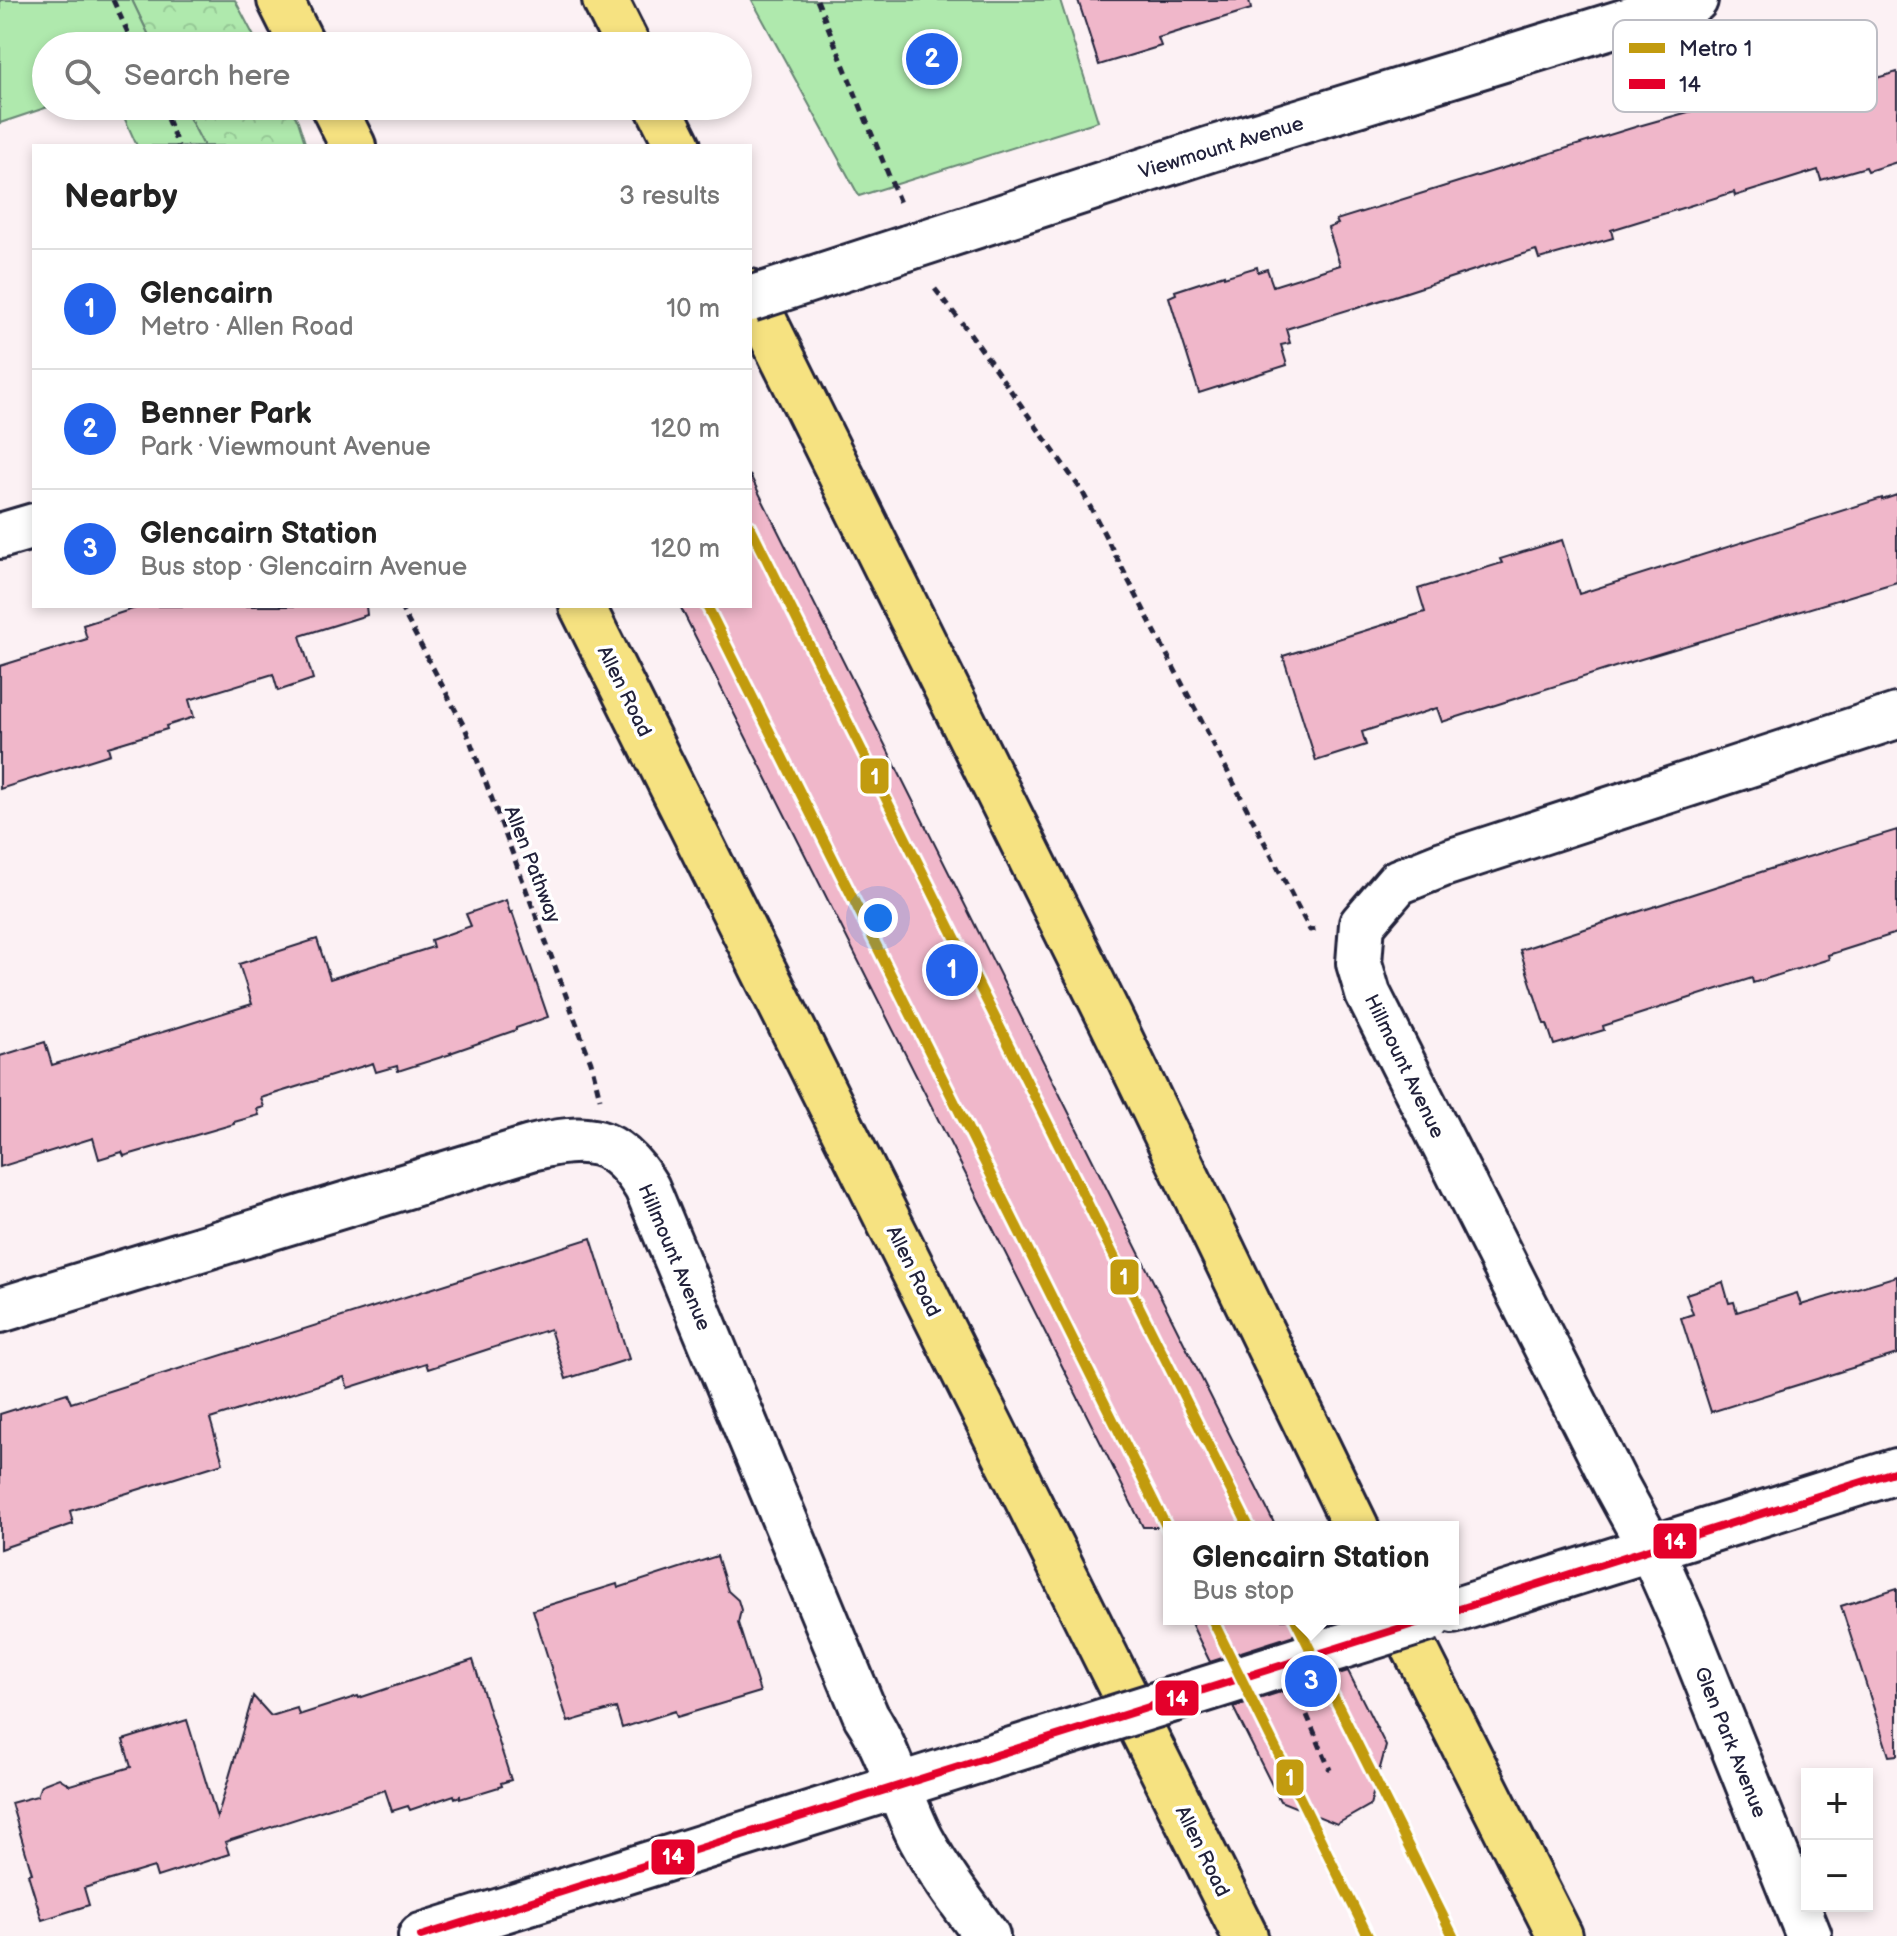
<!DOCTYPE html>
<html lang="en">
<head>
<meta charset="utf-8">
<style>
  :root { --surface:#fff; --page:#f2f2f2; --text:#222; --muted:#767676; --line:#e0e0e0; --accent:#2563eb }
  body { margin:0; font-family:"Balsamiq Sans",sans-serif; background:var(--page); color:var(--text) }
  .controls { position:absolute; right:24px; bottom:24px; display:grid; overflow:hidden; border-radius:0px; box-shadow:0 4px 12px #0003 }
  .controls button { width:72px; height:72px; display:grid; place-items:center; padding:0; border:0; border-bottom:2px solid var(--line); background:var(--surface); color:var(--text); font:40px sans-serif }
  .you { position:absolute; left:878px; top:918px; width:28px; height:28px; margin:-20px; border:6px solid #fff; border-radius:50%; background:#1a73e8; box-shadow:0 0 0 12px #1a73e833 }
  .badge { display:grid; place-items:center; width:52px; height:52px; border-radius:50%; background:var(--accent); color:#fff; font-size:26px; font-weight:700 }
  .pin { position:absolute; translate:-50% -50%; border:4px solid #fff; box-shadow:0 2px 8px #0006 }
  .popup { position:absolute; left:1163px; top:1521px; width:296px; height:104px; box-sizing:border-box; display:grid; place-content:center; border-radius:0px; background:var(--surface); filter:drop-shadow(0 2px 6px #0005); font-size:26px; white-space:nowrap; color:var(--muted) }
  .popup b { font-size:30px; color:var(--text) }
  .popup::after { content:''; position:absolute; left:50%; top:100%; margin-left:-16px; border:16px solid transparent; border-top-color:var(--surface) }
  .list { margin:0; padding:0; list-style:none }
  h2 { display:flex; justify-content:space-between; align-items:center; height:104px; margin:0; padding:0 32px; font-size:34px }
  h2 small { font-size:26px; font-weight:400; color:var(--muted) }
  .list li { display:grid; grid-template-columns:52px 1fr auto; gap:24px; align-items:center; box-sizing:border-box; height:120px; padding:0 32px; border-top:2px solid var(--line) }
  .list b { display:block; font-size:30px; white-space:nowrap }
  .list p { margin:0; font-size:26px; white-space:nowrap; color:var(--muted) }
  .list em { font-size:26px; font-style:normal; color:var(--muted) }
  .icon { flex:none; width:44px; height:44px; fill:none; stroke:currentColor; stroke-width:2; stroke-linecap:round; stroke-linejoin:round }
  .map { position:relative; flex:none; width:1897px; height:1936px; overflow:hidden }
  .search { position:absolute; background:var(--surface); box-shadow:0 4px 12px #0003; left:32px; top:32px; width:720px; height:88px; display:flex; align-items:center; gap:20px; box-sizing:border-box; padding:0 28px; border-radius:44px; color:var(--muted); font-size:30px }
  .panel { position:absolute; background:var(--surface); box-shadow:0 4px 12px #0003; left:32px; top:144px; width:720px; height:464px; border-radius:0px }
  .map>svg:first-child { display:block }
  .forest { fill:url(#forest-crowns); stroke:#688674; stroke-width:2 }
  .green { fill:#afe9ad; stroke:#688674; stroke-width:2 }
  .building { fill:#f0b7ca; stroke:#22223b; stroke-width:2 }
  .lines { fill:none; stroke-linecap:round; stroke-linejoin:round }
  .minor-casing { stroke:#22223b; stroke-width:50 }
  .highway-casing { stroke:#22223b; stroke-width:50 }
  .path { stroke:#22223b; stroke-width:5; stroke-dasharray:8 6; stroke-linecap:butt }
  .minor { stroke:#fff; stroke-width:44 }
  .highway { stroke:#f6e281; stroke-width:44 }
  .minor-bridge-casing { stroke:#22223b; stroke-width:50; stroke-linecap:butt }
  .minor-bridge { stroke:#fff; stroke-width:44 }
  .bus-1-casing { stroke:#fff; stroke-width:14 }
  .bus-1 { stroke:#e4002b; stroke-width:8 }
  .metro-1-casing { stroke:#fff; stroke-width:16 }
  .metro-1 { stroke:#c29b0f; stroke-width:10 }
  .labels { text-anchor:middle; stroke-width:7; stroke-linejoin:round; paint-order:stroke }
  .street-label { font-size:20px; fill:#22223b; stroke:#fff }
  .key { fill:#fff; stroke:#bdbdc4; stroke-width:2 }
  .key-label { font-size:22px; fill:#22223b }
  .line-badge { stroke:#fff; stroke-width:3 }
  .badge-label { font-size:22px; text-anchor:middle; font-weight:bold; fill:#fff }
</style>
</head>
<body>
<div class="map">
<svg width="1897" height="1936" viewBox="0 0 1897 1936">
  <defs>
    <pattern id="forest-crowns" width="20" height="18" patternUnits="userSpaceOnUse" patternTransform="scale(2)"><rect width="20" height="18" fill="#afe9ad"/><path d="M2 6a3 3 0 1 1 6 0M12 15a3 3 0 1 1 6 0" fill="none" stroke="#96c896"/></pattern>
  </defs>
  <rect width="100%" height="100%" fill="#fcf1f4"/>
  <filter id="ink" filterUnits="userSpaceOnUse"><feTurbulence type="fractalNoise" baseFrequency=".0125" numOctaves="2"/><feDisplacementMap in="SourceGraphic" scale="16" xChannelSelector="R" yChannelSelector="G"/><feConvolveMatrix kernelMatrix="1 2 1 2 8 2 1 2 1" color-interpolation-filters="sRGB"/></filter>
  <g filter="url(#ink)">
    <path class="forest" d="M132,0H235L259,46H154Z
      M183,106H290L298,121L306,146H204Z"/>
    <path class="green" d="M0,0H132L154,46H46V106H51L0,123Z
      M752,0H1060L1098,121L859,196Z
      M119,106H183L204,146H137Z"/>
    <path class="building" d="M1078,0H1249L1251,9L1158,38L1161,46L1099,65Z
      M1897,72V162L1868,171L1866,167L1821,180L1818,170L1735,196L1734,192L1611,230L1613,238L1539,259L1536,250L1354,309V308L1286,329L1290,343L1281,345L1287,365L1199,393L1169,297L1176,294L1175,291L1224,275V277L1257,267L1258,272L1267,269L1273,286L1340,265L1328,228L1338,224L1336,220L1635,127L1713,105L1712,102L1759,87L1766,110Z
      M750,475L1276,1527H1143L680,606H750Z
      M1897,495V582L1618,666L1442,722L1437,708L1362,732L1366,745L1316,761L1283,656L1425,612L1418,589L1502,563L1500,559L1562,540L1579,594L1882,498V500Z
      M142,606H366L367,615L300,636L313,679L278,691L273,674L189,700L194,717L166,726L167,729L108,747L110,754L0,789V666L87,639L83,625Z
      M1897,830V933L1828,955L1829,959L1753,983L1752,978L1603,1026L1604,1030L1554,1045L1547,1024H1544L1520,950L1798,860Z
      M506,900L510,913L512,912L548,1017L516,1028V1030L450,1053L451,1054L398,1071L397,1066L376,1072L373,1063L261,1098L264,1107L257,1109L259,1115L234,1122V1124L124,1156L122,1152L99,1159L93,1138L0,1167V1056L45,1042L52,1065L176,1028L252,1004L239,964L317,939L330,979L433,947L431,940L471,926L466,914Z
      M591,1238L629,1359L566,1379L550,1329L428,1369L426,1363L348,1388L344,1377L210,1419L223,1463L70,1511L73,1524L0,1549V1414L67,1393L71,1403Z
      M1897,1276V1354L1711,1412L1681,1318L1693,1314L1686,1294L1723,1282L1729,1303L1734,1302L1737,1312L1797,1293L1801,1305Z
      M717,1556L728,1591L738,1600L741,1610L738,1623L760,1692L677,1717L675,1711L622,1728L616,1708L568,1722L533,1610L617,1584L618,1588Z
      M1897,1588V1755L1889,1756L1841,1606Z
      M1189,1619H1322L1325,1625L1210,1662Z
      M473,1660L511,1780L501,1783L502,1786L460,1799V1796L455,1798L454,1795L410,1810L408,1806L392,1811L385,1790L225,1842L229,1854L157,1877L154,1867L84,1888L89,1905L42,1920L28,1874L32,1873L11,1803L37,1796L41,1785L59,1778L70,1785L131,1767L123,1740L187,1720L217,1818L253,1696L271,1716L297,1708L299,1715L358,1696L359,1698Z
      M1348,1671L1386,1746L1370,1805L1337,1824L1280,1801L1233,1707Z"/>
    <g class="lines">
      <defs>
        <path id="minor" d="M907,248L1211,149L1695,0
          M0,536L34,526
          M0,1310L531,1148C586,1134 616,1136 647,1188L866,1716C891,1754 900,1799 921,1839C940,1874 964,1905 987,1936
          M1453,1611L1897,1471
          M421,1936L980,1760
          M1809,1936L1682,1619L1651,1549L1617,1487L1368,994L1359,963L1362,924L1398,882L1443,864L1897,716"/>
        <path id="highway" d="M280,0L303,46
          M605,0L628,46
          M333,106L353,146
          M658,106L678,146
          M750,292L1110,1018L1356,1527
          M582,606L1245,1936
          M1400,1619L1560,1936"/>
      </defs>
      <use href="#minor" class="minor-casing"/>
      <use href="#highway" class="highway-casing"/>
      <path class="path" d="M113,0L134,46
        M817,0L900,203
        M162,106L178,146
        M935,289L969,332L1082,491L1310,930L1316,929
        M400,606L466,730L591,1062L600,1099
        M1307,1715L1330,1770"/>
      <use href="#minor" class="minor"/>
      <use href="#highway" class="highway"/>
      <defs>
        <path id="minor-bridge" d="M750,299L907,248
          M980,1760L1429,1619"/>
      </defs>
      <use href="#minor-bridge" class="minor-bridge-casing"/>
      <use href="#minor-bridge" class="minor-bridge"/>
      <defs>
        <path id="bus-1" d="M1453,1611L1897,1471
          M421,1936L1429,1619"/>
      </defs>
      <use href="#bus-1" class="bus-1-casing"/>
      <use href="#bus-1" class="bus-1"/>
      <defs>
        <path id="metro-1" d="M750,526L1249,1527
          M707,606L1169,1532
          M1212,1619L1368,1936
          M1295,1619L1453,1936"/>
      </defs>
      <use href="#metro-1" class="metro-1-casing"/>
      <use href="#metro-1" class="metro-1"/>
    </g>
  </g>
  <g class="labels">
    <g class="street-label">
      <text transform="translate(1221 147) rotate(-17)" y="7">Viewmount Avenue</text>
      <text transform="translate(625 691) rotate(64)" y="7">Allen Road</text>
      <text transform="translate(533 864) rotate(69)" y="7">Allen Pathway</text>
      <text transform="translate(1405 1066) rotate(64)" y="7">Hillmount Avenue</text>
      <text transform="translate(675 1257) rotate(67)" y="7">Hillmount Avenue</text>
      <text transform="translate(914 1271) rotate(64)" y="7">Allen Road</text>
      <text transform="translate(1731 1742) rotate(68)" y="7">Glen Park Avenue</text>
      <text transform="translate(1203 1851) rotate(64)" y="7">Allen Road</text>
    </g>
  </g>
  <rect x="1613" y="20" width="264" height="92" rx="12" class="key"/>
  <rect x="1629" y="43" width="36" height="10" fill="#c29b0f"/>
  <rect x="1629" y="79" width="36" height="10" fill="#e4002b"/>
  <g class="key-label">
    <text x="1679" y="56">Metro 1</text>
    <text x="1679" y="92">14</text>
  </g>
  <g class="line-badge">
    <rect x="859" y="757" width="31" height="38" rx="8" fill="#c29b0f"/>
    <rect x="1109" y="1258" width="31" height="38" rx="8" fill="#c29b0f"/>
    <rect x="1652" y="1522" width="46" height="38" rx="8" fill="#e4002b"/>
    <rect x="1154" y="1679" width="46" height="38" rx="8" fill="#e4002b"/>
    <rect x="1275" y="1758" width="30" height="39" rx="8" fill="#c29b0f"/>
    <rect x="650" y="1838" width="46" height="38" rx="8" fill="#e4002b"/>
  </g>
  <g class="badge-label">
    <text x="875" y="784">1</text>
    <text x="1124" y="1284">1</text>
    <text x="1675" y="1549">14</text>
    <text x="1177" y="1706">14</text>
    <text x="1290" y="1785">1</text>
    <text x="673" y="1864">14</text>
  </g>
</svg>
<div class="controls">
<button>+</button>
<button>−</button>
</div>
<div class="you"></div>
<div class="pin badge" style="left:952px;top:970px">1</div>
<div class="pin badge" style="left:932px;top:59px">2</div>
<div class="pin badge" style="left:1311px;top:1681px">3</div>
<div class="popup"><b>Glencairn Station</b>Bus stop</div>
<div class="search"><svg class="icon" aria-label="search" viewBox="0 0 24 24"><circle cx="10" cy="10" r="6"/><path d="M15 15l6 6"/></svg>Search here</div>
<section class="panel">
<h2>Nearby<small>3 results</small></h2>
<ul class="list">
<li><span class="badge">1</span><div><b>Glencairn</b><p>Metro · Allen Road</p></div><em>10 m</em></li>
<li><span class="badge">2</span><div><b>Benner Park</b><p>Park · Viewmount Avenue</p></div><em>120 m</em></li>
<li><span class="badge">3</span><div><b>Glencairn Station</b><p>Bus stop · Glencairn Avenue</p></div><em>120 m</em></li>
</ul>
</section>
</div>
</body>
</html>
